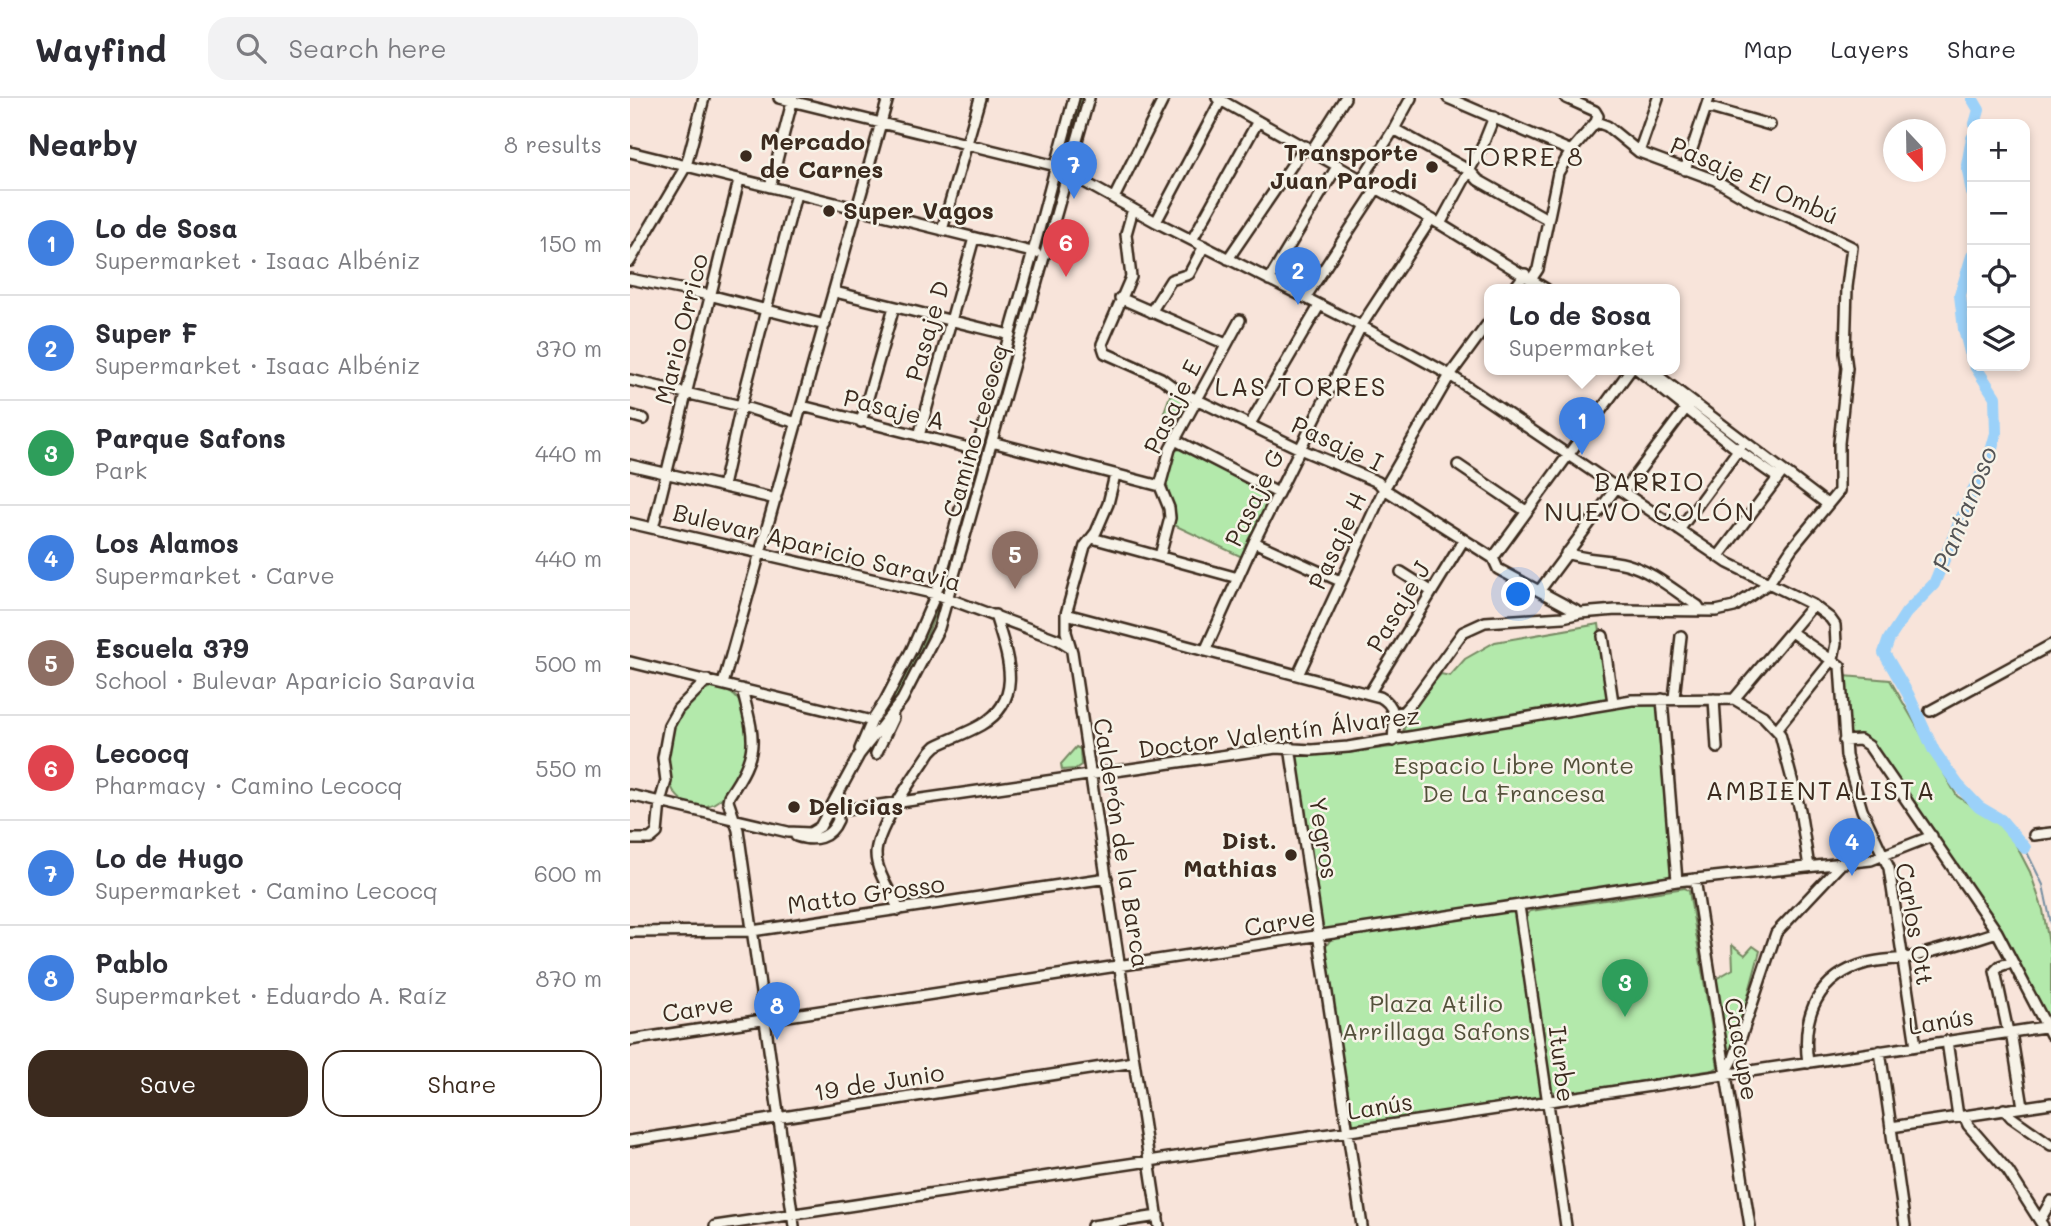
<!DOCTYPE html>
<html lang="en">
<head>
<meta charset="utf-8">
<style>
  :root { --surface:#fff; --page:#f2f2f3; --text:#2b2b33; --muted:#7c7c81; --line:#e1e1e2; --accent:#3b2a1e }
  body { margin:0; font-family:Mali,sans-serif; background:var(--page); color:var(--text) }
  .controls { position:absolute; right:21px; top:21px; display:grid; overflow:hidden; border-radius:14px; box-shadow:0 4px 10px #0003 }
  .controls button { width:63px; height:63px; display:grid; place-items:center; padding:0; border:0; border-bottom:2px solid var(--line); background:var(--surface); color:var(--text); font:35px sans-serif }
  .compass { position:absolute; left:1253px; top:21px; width:63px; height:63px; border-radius:50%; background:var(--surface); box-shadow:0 4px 10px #0003; rotate:158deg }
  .you { position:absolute; left:889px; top:497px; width:24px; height:24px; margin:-18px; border:5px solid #fff; border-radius:50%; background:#1a73e8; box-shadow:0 0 0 10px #1a73e833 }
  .badge { display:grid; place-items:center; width:46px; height:46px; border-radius:50%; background:var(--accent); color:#fff; font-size:23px; font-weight:700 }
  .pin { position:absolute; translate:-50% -58px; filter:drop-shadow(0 2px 4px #0008) }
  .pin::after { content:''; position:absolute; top:37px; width:24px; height:21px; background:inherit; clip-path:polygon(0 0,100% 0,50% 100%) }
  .popup { position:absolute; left:854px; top:186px; width:196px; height:91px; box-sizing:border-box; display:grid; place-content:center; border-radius:14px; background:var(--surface); filter:drop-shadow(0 2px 5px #0005); font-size:23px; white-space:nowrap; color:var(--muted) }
  .popup b { font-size:26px; color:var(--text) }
  .popup::after { content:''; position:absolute; left:50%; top:100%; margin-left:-14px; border:14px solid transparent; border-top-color:var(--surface) }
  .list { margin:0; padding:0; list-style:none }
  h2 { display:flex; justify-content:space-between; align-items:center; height:91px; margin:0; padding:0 28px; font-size:30px }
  h2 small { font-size:23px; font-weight:400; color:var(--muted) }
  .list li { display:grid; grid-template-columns:46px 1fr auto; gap:21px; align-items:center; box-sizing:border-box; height:105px; padding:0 28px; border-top:2px solid var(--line) }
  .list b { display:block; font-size:26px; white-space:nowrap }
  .list p { margin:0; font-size:23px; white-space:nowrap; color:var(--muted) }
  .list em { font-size:23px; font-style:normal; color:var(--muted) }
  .actions { display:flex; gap:14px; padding:21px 28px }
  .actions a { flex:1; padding:16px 0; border:2px solid var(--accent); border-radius:21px; text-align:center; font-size:24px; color:var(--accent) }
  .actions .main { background:var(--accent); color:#fff }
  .icon { flex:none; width:38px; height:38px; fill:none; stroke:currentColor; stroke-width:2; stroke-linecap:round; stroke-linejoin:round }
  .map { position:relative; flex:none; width:1421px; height:1128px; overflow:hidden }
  header { display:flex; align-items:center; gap:42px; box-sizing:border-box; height:98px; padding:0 35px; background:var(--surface); border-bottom:2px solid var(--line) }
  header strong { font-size:33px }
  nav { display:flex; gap:38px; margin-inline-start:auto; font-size:24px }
  .search { width:490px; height:63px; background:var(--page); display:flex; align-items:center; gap:18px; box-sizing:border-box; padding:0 24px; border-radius:21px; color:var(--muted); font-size:26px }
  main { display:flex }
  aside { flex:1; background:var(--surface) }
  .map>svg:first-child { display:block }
  .green { fill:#b3e9ab; stroke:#778a64; stroke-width:2 }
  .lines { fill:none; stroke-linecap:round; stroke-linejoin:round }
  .stream { stroke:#758ea1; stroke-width:2 }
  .river { stroke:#9bd1f9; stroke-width:12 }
  .minor-casing { stroke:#3b2a1e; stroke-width:14 }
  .minor { stroke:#f7f3e8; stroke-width:9 }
  .poi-dot { fill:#3b2a1e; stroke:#f7f3e8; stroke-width:2.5 }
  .labels { text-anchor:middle; stroke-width:5; stroke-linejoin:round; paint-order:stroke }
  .poi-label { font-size:24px; font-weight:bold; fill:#3b2a1e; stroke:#f7f3e8; text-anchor:start }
  .street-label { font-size:24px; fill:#3b2a1e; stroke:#f7f3e8 }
  .park-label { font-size:24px; fill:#53503a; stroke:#f7f3e8 }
  .neighbourhood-label { font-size:26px; letter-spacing:2px; fill:#3b2a1e; stroke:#f7f3e8 }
  .water-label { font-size:26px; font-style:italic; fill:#535455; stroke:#f7f3e8 }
</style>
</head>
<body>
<header>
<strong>Wayfind</strong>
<div class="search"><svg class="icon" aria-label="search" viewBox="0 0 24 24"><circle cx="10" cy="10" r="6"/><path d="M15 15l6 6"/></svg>Search here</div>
<nav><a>Map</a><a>Layers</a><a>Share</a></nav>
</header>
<main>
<aside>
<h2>Nearby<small>8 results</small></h2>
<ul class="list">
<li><span class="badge" style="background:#3f7fe0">1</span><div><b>Lo de Sosa</b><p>Supermarket · Isaac Albéniz</p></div><em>150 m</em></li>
<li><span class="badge" style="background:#3f7fe0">2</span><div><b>Super F</b><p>Supermarket · Isaac Albéniz</p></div><em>370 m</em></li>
<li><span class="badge" style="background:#2e9e5b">3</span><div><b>Parque Safons</b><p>Park</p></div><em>440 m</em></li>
<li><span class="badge" style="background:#3f7fe0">4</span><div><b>Los Alamos</b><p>Supermarket · Carve</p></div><em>440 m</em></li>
<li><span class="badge" style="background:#8d6e63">5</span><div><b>Escuela 379</b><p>School · Bulevar Aparicio Saravia</p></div><em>500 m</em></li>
<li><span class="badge" style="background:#e0444e">6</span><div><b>Lecocq</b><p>Pharmacy · Camino Lecocq</p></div><em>550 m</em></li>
<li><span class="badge" style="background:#3f7fe0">7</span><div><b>Lo de Hugo</b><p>Supermarket · Camino Lecocq</p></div><em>600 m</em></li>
<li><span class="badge" style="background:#3f7fe0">8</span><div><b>Pablo</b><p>Supermarket · Eduardo A. Raíz</p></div><em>870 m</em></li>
</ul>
<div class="actions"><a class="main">Save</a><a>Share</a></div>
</aside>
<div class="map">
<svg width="1421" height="1128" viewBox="0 0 1421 1128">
  <rect width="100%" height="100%" fill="#f8e4da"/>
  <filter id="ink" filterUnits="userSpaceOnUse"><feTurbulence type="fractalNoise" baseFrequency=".0143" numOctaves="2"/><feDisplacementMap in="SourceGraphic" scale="14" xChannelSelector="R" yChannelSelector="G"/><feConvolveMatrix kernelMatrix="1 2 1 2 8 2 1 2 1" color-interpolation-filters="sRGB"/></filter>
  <g filter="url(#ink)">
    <path class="green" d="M450,0H455L413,152L410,151Z
      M406,160L395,215L324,461L327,438Z
      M542,292L560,303L553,319L534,314Z
      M549,351L642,397L612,459L544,427L546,418L536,385L545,353Z
      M309,501C308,512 303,522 299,532C286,564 273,598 250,625L304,516Z
      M969,526L980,609C995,607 1016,599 1027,609L1041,776L1038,780L695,832L690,822L666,662L668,655H717L761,649L772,636L782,609L811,576L820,578L835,561L865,544Z
      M1214,578L1260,582L1327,698L1369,726L1385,745L1400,774L1413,812L1421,857V924L1416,925L1372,834L1243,647C1235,640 1224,641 1218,635Z
      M81,590C147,589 114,725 61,707C17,692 39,603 81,590Z
      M446,649L450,651L451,667L445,671L432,672L431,666Z
      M1055,790L1059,793L1088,969L1083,972L929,996L920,992L895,817L901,813Z
      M878,814L884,815L887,821L912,998L727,1028L723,1026L694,851L701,841Z
      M1102,847L1115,857L1123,848L1130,853L1102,957L1098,962L1084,882L1103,871Z"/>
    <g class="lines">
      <path class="stream" d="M1395,750L1413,787L1421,825"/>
      <path class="river" d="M1342,0L1349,12L1345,26
        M1342,40L1337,67L1342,95
        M1342,158L1330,197L1334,231L1342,262
        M1345,268L1365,299L1366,335L1358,364L1341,396L1304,486L1276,515L1259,541L1254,555L1278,596L1304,653L1328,687L1349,709L1371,722L1395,750"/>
      <defs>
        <path id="minor" d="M149,0L426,68
          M587,0L810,126L916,191
          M818,0L941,53
          M936,0L965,13L968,18L966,24
          M1077,9L1140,27
          M764,31L840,73L848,82L917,121
          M682,52L715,0
          M0,54L406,155
          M1009,54L1028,0
          M1055,72L1079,0
          M438,75L526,124L731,228L820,277L1098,465L1183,507L1200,520L1205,527L1206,546L1203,561L1147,631
          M732,81L764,31L781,0
          M140,89L163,0
          M484,100L534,0
          M503,111L496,136L501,179L472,246L475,255L531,280L547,292L670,351L748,384L754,391L863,460L868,471L950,515
          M526,124L591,2
          M810,126L852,49L864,19
          M312,132L350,0
          M562,142L628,23
          M598,161L675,48
          M0,163L56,68L74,0
          M902,180L908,171L928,75L941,53L966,24
          M0,181L79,197L195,227
          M639,182L708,67
          M884,191L895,176
          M205,194L380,237
          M490,200L596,246
          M675,200L747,90
          M521,214L541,182L559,176L574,148
          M1007,271L1108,352L1148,380
          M1019,271L1197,406
          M0,282L111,308L167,325
          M172,308L347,352
          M0,317L14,321
          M231,324L264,209
          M620,326L689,208
          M289,338L344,140
          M545,342L648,395
          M362,344L530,388
          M0,367L146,401
          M828,367L896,413
          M485,377L478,406L466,434L455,448L436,516V534L442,554L529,1128
          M93,388L111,308L166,96
          M993,394L1060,305
          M0,425L306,496L429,542L440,549
          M23,430L109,82
          M1049,432L1111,348
          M462,440L608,480
          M624,444L710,483
          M936,455C956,462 976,461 996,466C1022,473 1046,494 1068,508L1071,513
          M530,458L540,420L539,410L530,388L540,351L610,222
          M1088,459L1151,376
          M863,460L1001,271
          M771,474L801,493
          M910,492L986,390
          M436,516L750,599C768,608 764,625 763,643
          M1161,534L1210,568L1216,658L1232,712L1259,770L1286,948
          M973,538L983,604
          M575,553L624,444L731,228L801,121
          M0,564L242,623
          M668,577L754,391L820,277L859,224
          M93,586L258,0
          M112,591C125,643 130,652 99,698L98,703L108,732L164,1128
          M739,596L833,443
          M1044,600L1051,538
          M1032,601L1047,783
          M1084,601L1087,650
          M1104,601L1183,507
          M1300,613L1421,547
          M764,616L774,613L783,603L833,534L855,524L933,519L950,515L986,512L1086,513L1104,509L1139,485L1162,450L1209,393V345L1217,270L1215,255L1217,189L1222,149L1169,123L1123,104L1085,82L1009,54L977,28L966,24
          M1214,643L1230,642L1239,648L1367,834L1421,937
          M660,649L732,1128
          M230,651L242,623L255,603L282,551L306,496L403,154L444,0
          M246,656L263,620
          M0,697L158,734L180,735L190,729L229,657L272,602L309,530L459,0
          M199,712L208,713L646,650L682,652L718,649L1002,602L1104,601L1133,618L1150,636L1170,712L1179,769
          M1404,737L1421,735
          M166,738C184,744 200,741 208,722L206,708
          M0,741H20L27,735L30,704L36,683L33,660L39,627L48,611L77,582
          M1065,781L1120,1128
          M889,808L936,1128
          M269,812C262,796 246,774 246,756C246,730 286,676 301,653L306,648C320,641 337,635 351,627C396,601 377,557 365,517
          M0,834L122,833L477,780
          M1378,934L1365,873L1370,868L1382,864
          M1381,934L1393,1009
          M0,942L1047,783L1241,762L1302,738
          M1317,943L1328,1018
          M1250,953L1275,1128
          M1178,965C1171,917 1188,878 1237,865C1252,861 1269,862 1285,858C1312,851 1340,843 1367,834
          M1096,975L1104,960L1146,835L1212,765
          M1374,1011L1381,1019L1421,1047
          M1334,1018L1338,1027L1378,1073L1413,1128
          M1261,1029L1421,1005
          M0,1043L504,964
          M1410,1122L1421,1103
          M85,1128L1421,928
          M462,1128L528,1118"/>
      </defs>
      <use href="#minor" class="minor-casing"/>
      <use href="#minor" class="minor"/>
    </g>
  </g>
  <g class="poi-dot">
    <circle cx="116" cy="58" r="7"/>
    <circle cx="802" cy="69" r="7"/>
    <circle cx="199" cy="113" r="7"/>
    <circle cx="164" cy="709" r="7"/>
    <circle cx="661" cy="757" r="7"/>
  </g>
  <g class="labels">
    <g class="poi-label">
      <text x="130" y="52">Mercado<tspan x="130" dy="28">de Carnes</tspan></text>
      <text x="788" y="63" text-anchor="end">Transporte<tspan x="788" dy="28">Juan Parodi</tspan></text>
      <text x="213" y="121">Super Vagos</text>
      <text x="178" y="717">Delicias</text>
      <text x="647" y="751" text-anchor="end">Dist.<tspan x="647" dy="28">Mathias</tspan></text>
    </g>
    <g class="street-label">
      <text transform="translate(1124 83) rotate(24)" y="8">Pasaje El Ombú</text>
      <text transform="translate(52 231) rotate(-76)" y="8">Mario Orrico</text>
      <text transform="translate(298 233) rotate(-74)" y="8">Pasaje D</text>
      <text transform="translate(543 309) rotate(-64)" y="8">Pasaje E</text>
      <text transform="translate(264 312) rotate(14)" y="8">Pasaje A</text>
      <text transform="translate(346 333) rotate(-74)" y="8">Camino Lecocq</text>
      <text transform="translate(707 346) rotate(25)" y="8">Pasaje I</text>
      <text transform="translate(625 400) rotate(-64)" y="8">Pasaje G</text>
      <text transform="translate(708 443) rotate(-65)" y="8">Pasaje H</text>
      <text transform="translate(187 450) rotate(14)" y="8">Bulevar Aparicio Saravia</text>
      <text transform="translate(769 509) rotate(-59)" y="8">Pasaje J</text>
      <text transform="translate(649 635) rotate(-7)" y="8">Doctor Valentín Álvarez</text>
      <text transform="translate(693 740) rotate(81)" y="8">Yegros</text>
      <text transform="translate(491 745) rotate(81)" y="8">Calderón de la Barca</text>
      <text transform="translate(236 797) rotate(-8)" y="8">Matto Grosso</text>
      <text transform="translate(650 825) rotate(-9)" y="8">Carve</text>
      <text transform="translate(1284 826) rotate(80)" y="8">Carlos Ott</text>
      <text transform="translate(68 911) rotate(-9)" y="8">Carve</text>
      <text transform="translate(1311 924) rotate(-9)" y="8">Lanús</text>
      <text transform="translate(1111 951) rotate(80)" y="8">Caacupe</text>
      <text transform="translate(931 966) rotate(83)" y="8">Iturbe</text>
      <text transform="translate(249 985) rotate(-9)" y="8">19 de Junio</text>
      <text transform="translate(750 1009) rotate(-9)" y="8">Lanús</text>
    </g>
    <g class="park-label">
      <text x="884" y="676">Espacio Libre Monte<tspan x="884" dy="28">De La Francesa</tspan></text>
      <text x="806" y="914">Plaza Atilio<tspan x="806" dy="28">Arrillaga Safons</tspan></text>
    </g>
    <g class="neighbourhood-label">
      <text x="894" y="68">TORRE 8</text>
      <text x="671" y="298">LAS TORRES</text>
      <text x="1020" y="393">BARRIO<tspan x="1020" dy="30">NUEVO COLÓN</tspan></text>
      <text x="1191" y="702">AMBIENTALISTA</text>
    </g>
    <g class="water-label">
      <text transform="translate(1335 411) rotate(-68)" y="9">Pantanoso</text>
    </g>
  </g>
</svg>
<div class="controls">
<button>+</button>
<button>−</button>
<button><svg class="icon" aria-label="locate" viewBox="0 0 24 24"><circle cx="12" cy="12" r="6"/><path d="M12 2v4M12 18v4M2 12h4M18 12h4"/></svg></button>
<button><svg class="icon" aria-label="layers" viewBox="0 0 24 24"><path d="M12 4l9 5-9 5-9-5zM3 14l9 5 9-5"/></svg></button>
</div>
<svg class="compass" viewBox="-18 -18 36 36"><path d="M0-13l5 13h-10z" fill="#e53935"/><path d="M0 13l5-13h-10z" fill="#7c7c81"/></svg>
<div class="you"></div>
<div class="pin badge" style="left:952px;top:357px;background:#3f7fe0">1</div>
<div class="popup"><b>Lo de Sosa</b>Supermarket</div>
<div class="pin badge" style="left:668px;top:207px;background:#3f7fe0">2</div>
<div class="pin badge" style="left:995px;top:919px;background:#2e9e5b">3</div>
<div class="pin badge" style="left:1222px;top:778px;background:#3f7fe0">4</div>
<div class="pin badge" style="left:385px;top:491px;background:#8d6e63">5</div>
<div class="pin badge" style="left:436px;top:179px;background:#e0444e">6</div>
<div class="pin badge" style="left:444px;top:101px;background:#3f7fe0">7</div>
<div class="pin badge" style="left:147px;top:942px;background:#3f7fe0">8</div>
</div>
</main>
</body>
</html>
